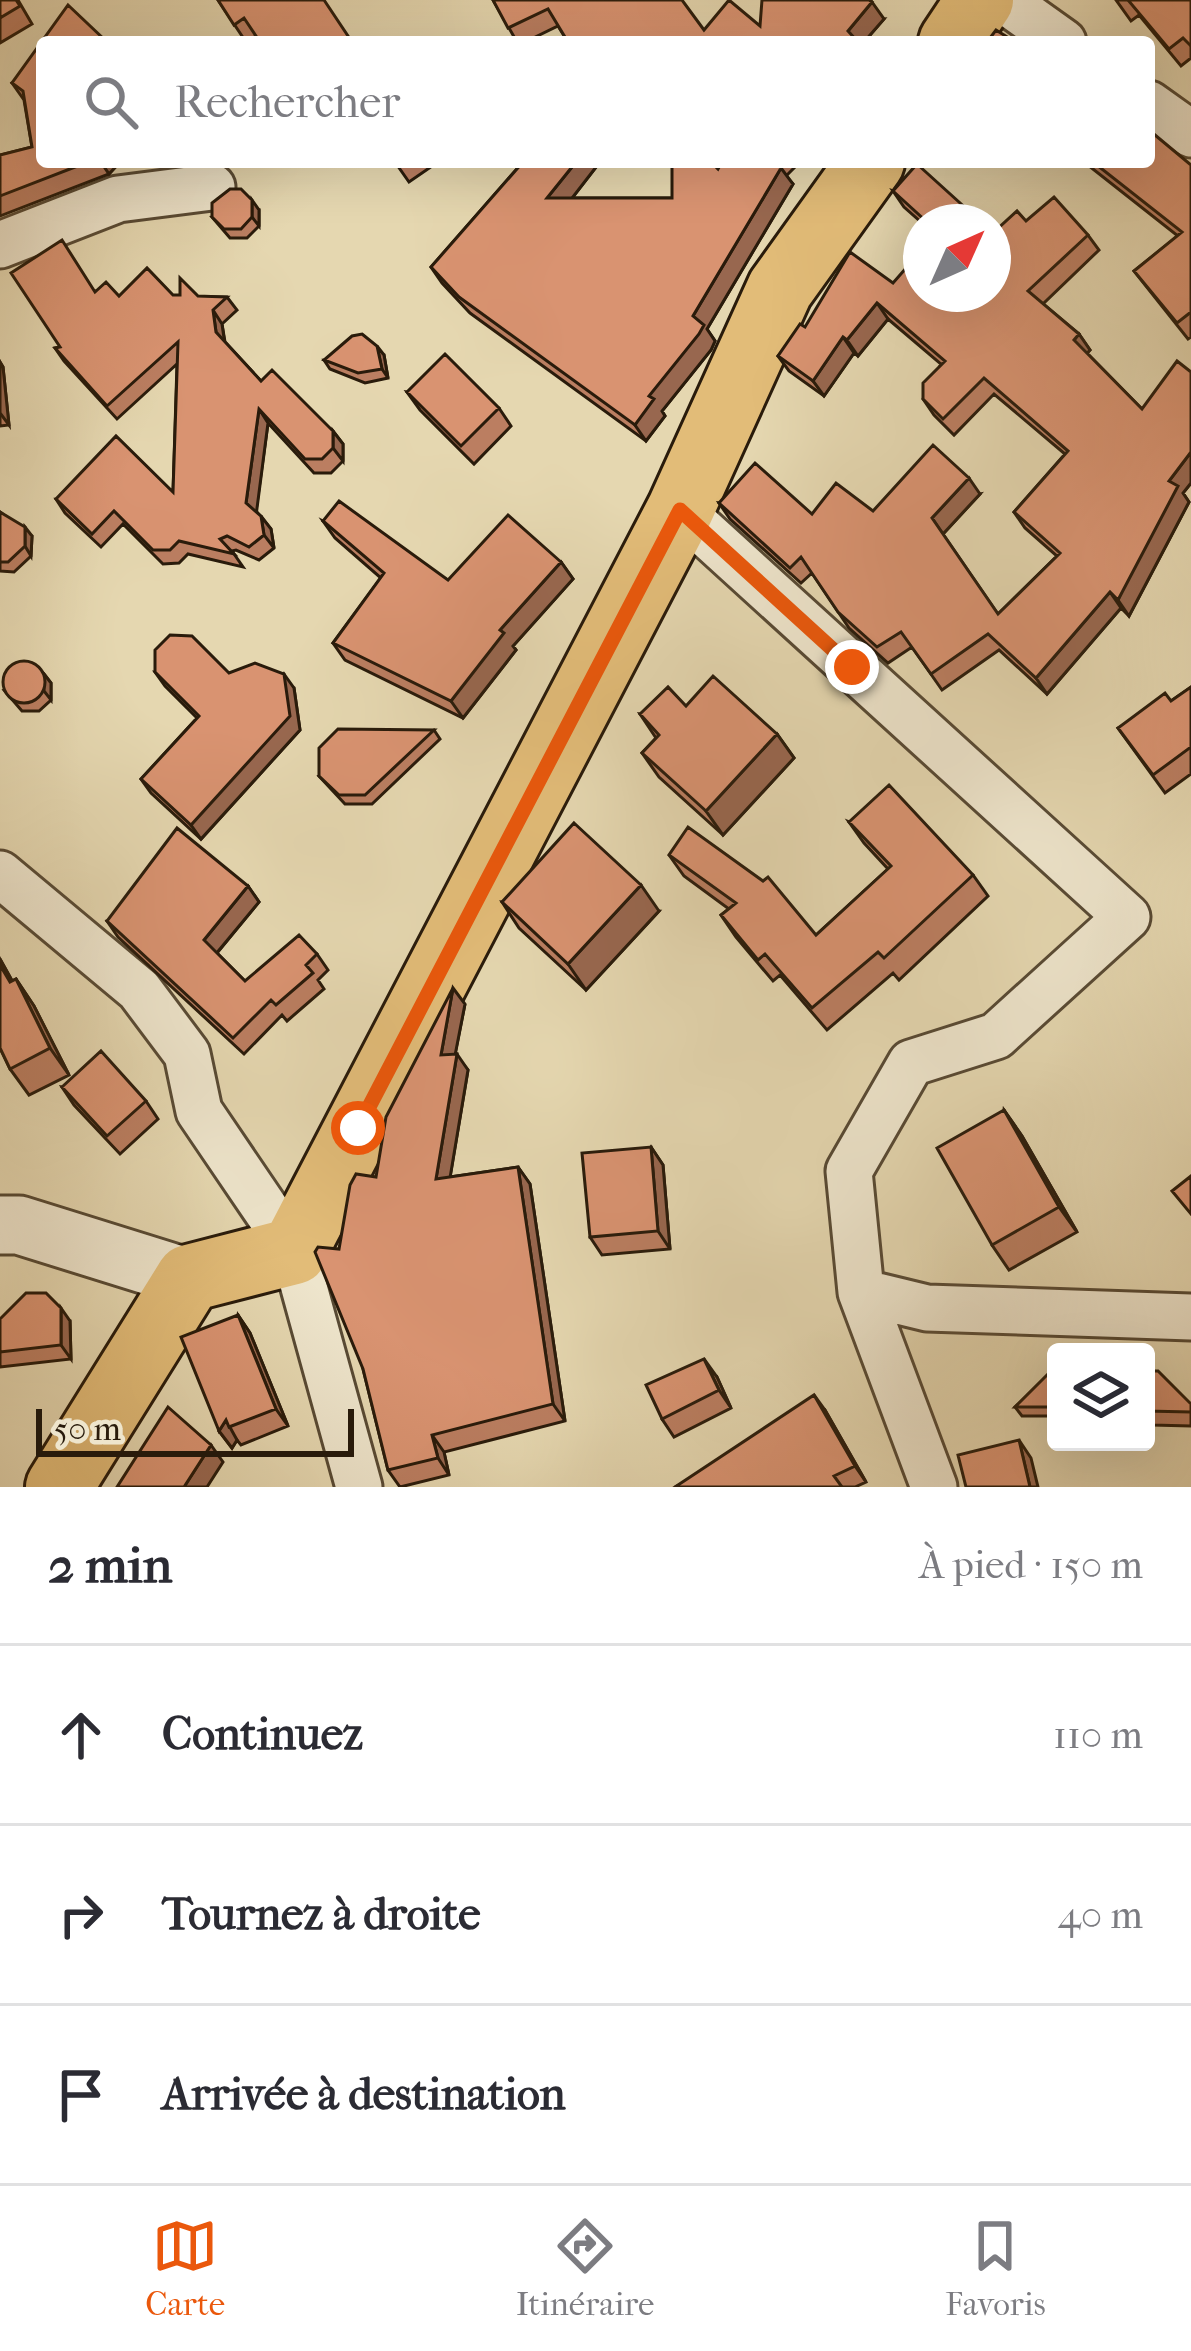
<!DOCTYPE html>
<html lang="fr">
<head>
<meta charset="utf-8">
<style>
  :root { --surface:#fff; --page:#f2f2f3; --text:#2b2b33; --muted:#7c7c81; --line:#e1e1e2; --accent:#ea580c }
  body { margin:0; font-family:"IM FELL French Canon",serif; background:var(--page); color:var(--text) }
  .controls { position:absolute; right:36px; bottom:36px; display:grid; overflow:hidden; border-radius:12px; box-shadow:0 12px 48px #0002 }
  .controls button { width:108px; height:108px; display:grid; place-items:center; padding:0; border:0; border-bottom:3px solid var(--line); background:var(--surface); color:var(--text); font:60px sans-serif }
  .compass { position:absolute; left:903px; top:204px; width:108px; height:108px; border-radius:50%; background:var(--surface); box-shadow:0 12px 48px #0002; rotate:45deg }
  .scale { position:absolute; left:36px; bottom:30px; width:318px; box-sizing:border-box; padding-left:12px; border:6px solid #291b0b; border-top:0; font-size:33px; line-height:42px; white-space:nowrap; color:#291b0b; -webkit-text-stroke:9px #eee5cc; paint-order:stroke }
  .stop { position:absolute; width:36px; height:36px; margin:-27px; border:9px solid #ea580c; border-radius:50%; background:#fff }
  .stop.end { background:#ea580c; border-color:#fff; box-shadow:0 3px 12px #0008 }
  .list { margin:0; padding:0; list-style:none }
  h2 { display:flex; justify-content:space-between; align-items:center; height:156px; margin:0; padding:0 48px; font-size:51px }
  h2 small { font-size:39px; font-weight:400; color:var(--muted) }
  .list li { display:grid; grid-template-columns:78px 1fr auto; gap:36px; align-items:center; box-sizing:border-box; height:180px; padding:0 48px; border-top:3px solid var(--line) }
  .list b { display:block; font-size:45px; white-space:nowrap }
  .list em { font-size:39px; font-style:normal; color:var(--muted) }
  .icon { flex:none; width:66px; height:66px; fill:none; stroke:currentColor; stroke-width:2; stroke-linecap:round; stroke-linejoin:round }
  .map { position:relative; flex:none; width:1191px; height:1487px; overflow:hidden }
  .search { position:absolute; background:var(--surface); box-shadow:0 12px 48px #0002; left:36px; right:36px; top:36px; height:132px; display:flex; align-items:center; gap:30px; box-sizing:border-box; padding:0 42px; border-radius:12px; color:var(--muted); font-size:45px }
  .sheet { height:696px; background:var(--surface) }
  nav { display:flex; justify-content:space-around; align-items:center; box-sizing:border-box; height:168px; border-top:3px solid var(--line); background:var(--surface); font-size:33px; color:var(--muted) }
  nav a { display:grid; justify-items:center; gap:6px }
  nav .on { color:var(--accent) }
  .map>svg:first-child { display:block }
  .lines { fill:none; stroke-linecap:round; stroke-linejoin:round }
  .minor-casing { stroke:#584a34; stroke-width:51 }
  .tertiary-casing { stroke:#584a34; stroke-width:63 }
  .primary-casing { stroke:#291b0b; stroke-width:72 }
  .minor { stroke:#eee5cc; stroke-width:45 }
  .tertiary { stroke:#eee5cc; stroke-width:57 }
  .primary { stroke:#e2bc78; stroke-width:66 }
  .wall { fill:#bb7e61; stroke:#291b0b; stroke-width:3 }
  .shaded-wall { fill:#98674f; stroke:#291b0b; stroke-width:3 }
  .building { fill:#d99371; stroke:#291b0b; stroke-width:3 }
  .route { stroke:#ea580c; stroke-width:15 }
</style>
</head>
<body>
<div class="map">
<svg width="1191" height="1487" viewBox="0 0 1191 1487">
  <rect width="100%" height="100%" fill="#e5d7b0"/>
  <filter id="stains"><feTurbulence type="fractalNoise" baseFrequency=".00167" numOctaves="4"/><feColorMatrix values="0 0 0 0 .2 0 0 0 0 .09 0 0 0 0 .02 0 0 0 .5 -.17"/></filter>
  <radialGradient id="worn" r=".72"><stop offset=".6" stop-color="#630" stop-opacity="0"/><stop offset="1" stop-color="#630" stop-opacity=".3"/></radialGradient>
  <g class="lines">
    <defs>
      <path id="minor" d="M1004,0L1063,42
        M1149,104L1191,134
        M0,245L118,199L212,187
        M680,510L1127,917L996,1036L911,1063L849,1171L861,1292
        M0,874L139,990L187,1054L199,1111L294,1251L359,1487
        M934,1487L861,1292L927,1308L1191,1317"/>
      <path id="tertiary" d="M0,1225H19L189,1278"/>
      <path id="primary" d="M952,42L980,0
        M59,1487L189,1278L294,1251L680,510L780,289L871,162"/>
    </defs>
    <use href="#minor" class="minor-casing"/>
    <use href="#tertiary" class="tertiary-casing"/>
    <use href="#primary" class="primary-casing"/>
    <use href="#minor" class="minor"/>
    <use href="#tertiary" class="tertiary"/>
    <use href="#primary" class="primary"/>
  </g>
  <path class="wall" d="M0,0H18L32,24L0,43Z
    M218,0L353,42L256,36L246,42Z
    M493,0L704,30L884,19L864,42H568L558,26L525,42H517Z
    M1116,0H1191V58L1181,66L1139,15L1131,21Z
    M107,42L42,162H120L109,174L0,216V155L32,147L24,100L12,83Z
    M395,162H438L409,182Z
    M523,162H600L572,198H672L718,169L722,162H800L786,176L793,184L707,329L715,341L711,350L662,411L665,416L646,441L470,313L442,283L431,267Z
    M1084,162H1149L1191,165V337L1188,339L1134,271L1178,236Z
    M893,191L981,222H921L904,207Z
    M259,210V226L247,238H230L212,217Z
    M1026,221L1088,235L1099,250L1043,304L1079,334L1090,350L1087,353L1142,409L1191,372V483L1183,493L1189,502L1129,616L1121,608L1047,694L999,650L942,690L912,647L888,663L849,628L812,573L801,583L730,519L719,503L812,514L873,511L980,494L943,534L998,614L1057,556L1025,528L1014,512L1065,454L994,394L954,435L934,415L923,399L941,364L888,319L858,356L854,353L824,396L789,371L778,356L805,327L893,283L921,294Z
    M95,291L119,296L227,297L237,310L222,324L225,342L261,381L333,431L343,444V461L331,473H314L268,423L256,511L271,529L274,548L259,560L236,550L232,551L243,567L188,554L179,563L163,564L123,524L101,547L65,513L56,499L173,492L177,364L117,419L64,361L55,348L60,347Z
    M384,355L388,378L365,383L330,369L324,360Z
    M0,362L3,367L9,425L0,426Z
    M407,392L499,408L511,426L474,464L420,410Z
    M0,512L32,536L31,556L14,572L0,571Z
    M323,521L448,580L561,562L573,579L513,646L516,650L463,718L345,660L333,643L381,578L335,538Z
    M155,672L229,673L294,688L300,730L201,839L151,793L141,779L197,718L165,686Z
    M44,674L51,683V700L39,711H22L4,690Z
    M1191,687V774L1165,793L1118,728L1171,701Z
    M640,714L777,734L794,758L723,835L659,777L642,753L656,738Z
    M434,730L440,739L372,804H345L319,776Z
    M849,822L973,875L988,896L899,980L893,973L827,1030L780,975L773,981L736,937L721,915L729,909L684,876L669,855L816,935L888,869L864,843Z
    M248,886L259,902L217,953L245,981L317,954L328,970L318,980L324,989L287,1021L282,1015L244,1054L118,937L107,921Z
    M502,902L659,911L586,990L519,928Z
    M0,959L12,981L16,979L34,1006L69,1075L29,1095L10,1069L0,1048Z
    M465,1004L455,1054L468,1070L450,1177L518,1167L530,1184L565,1421L444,1452L449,1475L400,1487L388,1470L363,1369L339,1249Z
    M62,1087L146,1101L158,1119L120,1154L74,1105Z
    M1004,1110L1022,1136L1077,1232L1009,1270L992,1245Z
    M651,1147L663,1165L670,1249L602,1255L590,1237Z
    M238,1315L250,1333L288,1426L241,1445L237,1440L232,1448L219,1431Z
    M0,1319L70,1321L71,1359L0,1367Z
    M1056,1367V1416H1022L1015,1407Z
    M1146,1371L1191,1404V1426L1152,1425L1146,1419Z
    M717,1377L731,1408L674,1437L662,1419Z
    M825,1410L866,1482L855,1487H675Z"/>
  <path class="shaded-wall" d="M872,2L884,19L864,42H856L848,31Z
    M101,162H120L109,174Z
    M576,162H600L559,215L547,198Z
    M781,168L793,184L707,329L715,341L711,350L662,411L665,416L646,441L635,425L649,396L693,316Z
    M252,200L259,210V226L252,217Z
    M877,303L888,319L858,356L847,340Z
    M213,310L222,324L225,345L216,332Z
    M1079,334L1090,350L1085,356L1074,340Z
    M843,337L854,353L824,396L813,381Z
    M377,346L384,355L388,378L382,369Z
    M0,362L3,367L9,425L0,413Z
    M259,409L268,423L256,516L246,503Z
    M333,431L343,444V461L333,448Z
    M1191,452V483L1183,493L1189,502L1129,616L1118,600L1169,481Z
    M969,478L980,494L943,534L932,518Z
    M261,516L271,529L274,548L264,535Z
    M25,527L32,536L31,556L25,546Z
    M561,562L573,579L513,646L516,650L463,718L451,701L500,630Z
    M1110,592L1121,608L1047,694L1036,678Z
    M44,674L51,683V700L44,691Z
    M284,674L294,688L300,730L201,839L191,825Z
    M777,734L794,758L723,835L706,811Z
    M641,885L659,911L586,990L568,964Z
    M248,886L259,902L215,955L204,940Z
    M0,959L28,1009L0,965Z
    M16,979L34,1006L69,1075L50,1048Z
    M453,988L465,1004L452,1071L441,1055Z
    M457,1054L468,1070L447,1196L436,1179Z
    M1004,1110L1022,1136L1077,1232L1059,1207Z
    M651,1147L663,1165L670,1249L658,1231Z
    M518,1167L530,1184L565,1421L553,1404Z
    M61,1308L70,1321L71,1359L61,1345Z
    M238,1315L250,1333L288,1426L276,1409Z
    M704,1359L717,1377L731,1408L719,1390Z
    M814,1395L825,1410L866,1482L855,1466Z
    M226,1420L237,1440L232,1448L219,1431Z
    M432,1435L444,1452L449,1475L438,1458Z
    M1019,1440L1031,1458L1038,1487H1030Z
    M211,1445L223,1462L207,1487H184Z"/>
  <path class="building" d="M0,0H16L20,6L0,18Z
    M218,0H324L352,42H260L244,18L234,25Z
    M493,0H682L704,30L729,0L760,26L762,0H869L872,2L848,31L858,42H568L548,9L508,28Z
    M1128,0H1191V46L1183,38L1169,49Z
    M68,5L107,42H42V162H88L0,196V155L32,147L23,91L12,83Z
    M996,30L1015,42H987Z
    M1149,130L1191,165V312L1177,323L1134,271L1182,232L1093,162H1149Z
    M523,162H576L547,198H672V162H711L718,169L722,162H772L781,168L693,316L704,325L699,334L649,396L654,399L635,425L459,297L431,267Z
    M917,164L981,222H927L893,191Z
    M230,189H241L252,200V217L241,229H224L212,217V203Z
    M1054,197L1088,235L1028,291L1079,334L1074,340L1142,409L1177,361L1191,372V452L1169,481L1178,486L1118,600L1110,592L1036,678L988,634L931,674L901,632L877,647L838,612L801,557L790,568L719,503L755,463L812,514L836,483L873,511L933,445L969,478L932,518L998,614L1060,553L1014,512L1068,451L984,378L943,419L923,399V383L945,361L877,303L847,340L843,337L813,381L778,356L800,324L805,327L850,252L893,283L921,251V294H993V233L1017,211L1026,221Z
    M62,240L95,292L106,282L119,296L147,268L173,295H180V278L198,296L227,297L213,310L216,332L261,381L272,370L333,431V448L322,459H305L259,409L246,503L261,516L264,535L249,547L227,536L220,539L234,554L179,541L170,550H153L114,511L92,534L56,499L116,436L173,492L178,342L107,406L55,348L60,347L11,273Z
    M362,334L377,346L382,369L358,373L324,360L352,336Z
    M445,354L499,408L461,446L407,392Z
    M339,501L448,580L508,515L561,562L500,630L504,633L451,701L333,643L384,573L323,521Z
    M0,512L25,527V546L8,562H0Z
    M170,635L192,636L229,673L255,663L284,674L290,716L191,825L141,779L199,716L155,672V650Z
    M3 682a21 21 0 1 1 42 0a21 21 0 1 1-42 0Z
    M713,676L777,734L706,811L642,753L659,735L640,714L668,687L686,706Z
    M1191,687V747L1153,775L1118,728L1165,693L1171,701Z
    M338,729L434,730L365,795H339L319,776V748Z
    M889,785L973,875L884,958L878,952L812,1008L765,954L758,960L721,915L736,903L669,855L688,827L763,881L768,877L816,935L891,866L849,822Z
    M574,823L641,885L568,964L502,902Z
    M177,828L248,886L204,940L245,981L299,935L317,954L306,965L313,973L276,1005L271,1000L233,1038L107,921Z
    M0,965L10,982L16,979L50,1048L10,1069L0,1048Z
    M453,988L441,1055L457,1054L436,1179L518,1167L553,1404L432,1435L438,1458L388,1470L363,1369L315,1252L318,1247L339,1249L350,1185L356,1174L376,1177L386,1117Z
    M101,1051L146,1101L107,1136L62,1087Z
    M1004,1110L1059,1207L992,1245L937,1148Z
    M651,1147L658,1231L590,1237L582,1153Z
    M1191,1176V1214L1172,1191Z
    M26,1293H46L61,1308V1345L0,1352V1319Z
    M238,1315L276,1409L229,1427L226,1420L219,1431L181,1337Z
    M704,1359L719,1390L662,1419L646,1385Z
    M1055,1367L1056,1407H1015Z
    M1146,1371H1158L1191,1404V1412L1146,1411Z
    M814,1395L855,1466L834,1476L842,1487H675Z
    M168,1407L211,1445L184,1487H117Z
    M1019,1440L1030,1487H966L958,1455Z"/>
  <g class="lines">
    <path class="route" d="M358,1128L680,510L852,667"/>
  </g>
  <rect width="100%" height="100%" filter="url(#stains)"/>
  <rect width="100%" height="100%" fill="url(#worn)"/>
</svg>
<div class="controls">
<button><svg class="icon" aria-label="layers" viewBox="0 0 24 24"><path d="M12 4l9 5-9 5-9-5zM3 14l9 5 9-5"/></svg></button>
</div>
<svg class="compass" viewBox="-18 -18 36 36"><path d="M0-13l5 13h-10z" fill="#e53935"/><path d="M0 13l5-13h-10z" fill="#7c7c81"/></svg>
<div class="scale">50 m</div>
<div class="stop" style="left:358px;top:1128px"></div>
<div class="stop end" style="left:852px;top:667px"></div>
<div class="search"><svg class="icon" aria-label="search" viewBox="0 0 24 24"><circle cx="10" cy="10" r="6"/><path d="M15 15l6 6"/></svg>Rechercher</div>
</div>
<section class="sheet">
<h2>2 min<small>À pied · 150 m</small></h2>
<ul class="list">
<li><svg class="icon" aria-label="ahead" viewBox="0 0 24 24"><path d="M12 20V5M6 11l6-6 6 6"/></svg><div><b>Continuez</b></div><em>110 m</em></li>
<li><svg class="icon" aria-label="right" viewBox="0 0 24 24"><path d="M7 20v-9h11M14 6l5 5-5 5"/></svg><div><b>Tournez à droite</b></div><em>40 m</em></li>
<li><svg class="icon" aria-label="arrive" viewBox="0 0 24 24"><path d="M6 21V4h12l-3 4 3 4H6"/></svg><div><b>Arrivée à destination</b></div></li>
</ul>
</section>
<nav>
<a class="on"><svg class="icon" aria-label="map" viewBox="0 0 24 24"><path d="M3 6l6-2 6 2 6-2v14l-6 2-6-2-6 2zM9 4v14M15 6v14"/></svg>Carte</a>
<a><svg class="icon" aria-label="directions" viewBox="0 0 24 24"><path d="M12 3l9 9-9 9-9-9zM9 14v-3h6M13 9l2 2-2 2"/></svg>Itinéraire</a>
<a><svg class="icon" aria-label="saved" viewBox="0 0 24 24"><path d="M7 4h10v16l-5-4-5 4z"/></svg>Favoris</a>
</nav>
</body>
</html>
